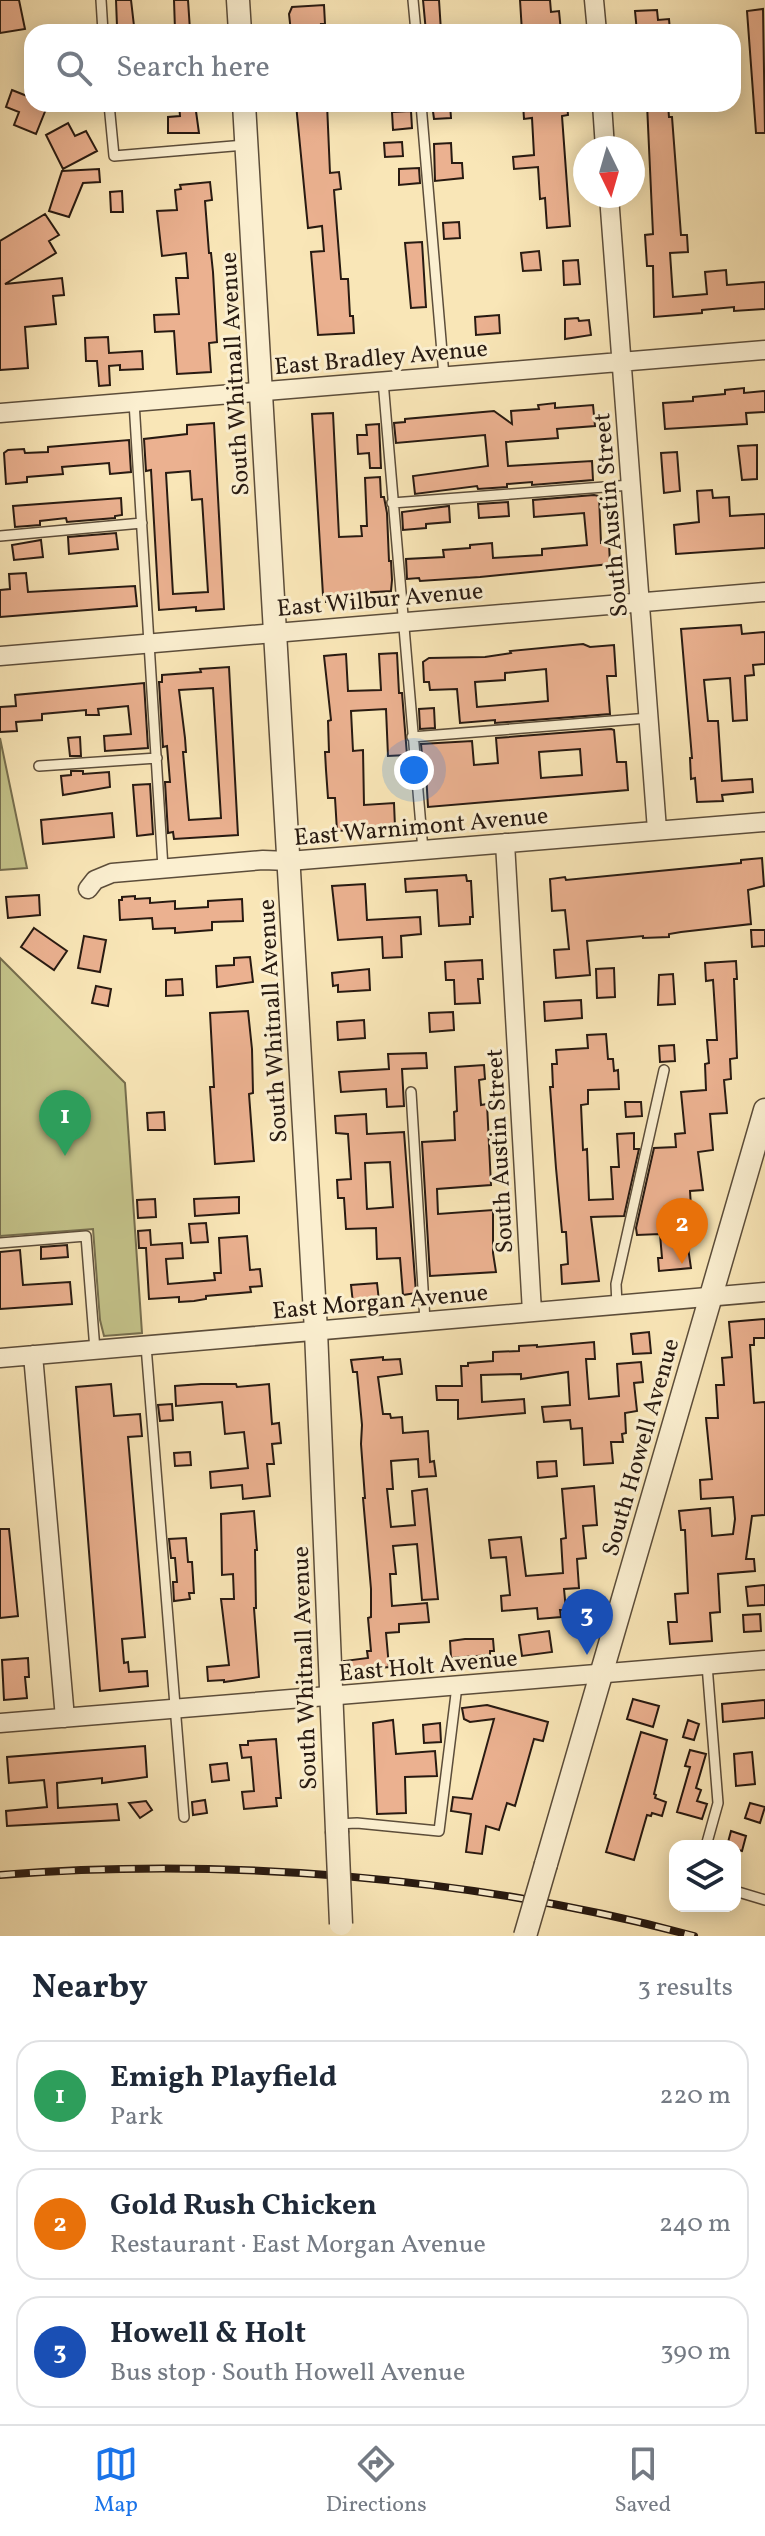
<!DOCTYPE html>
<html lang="en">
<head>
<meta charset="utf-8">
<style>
  :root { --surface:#fff; --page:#f6f6f7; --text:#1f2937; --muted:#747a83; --line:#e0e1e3; --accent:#1a73e8 }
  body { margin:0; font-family:Vollkorn,serif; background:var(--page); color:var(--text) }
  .controls { position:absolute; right:24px; bottom:24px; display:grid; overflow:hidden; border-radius:16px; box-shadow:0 4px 20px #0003 }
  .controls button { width:72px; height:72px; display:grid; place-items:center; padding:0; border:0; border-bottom:2px solid var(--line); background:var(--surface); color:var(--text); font:40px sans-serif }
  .compass { position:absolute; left:573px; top:136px; width:72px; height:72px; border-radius:50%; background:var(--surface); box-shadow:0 4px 20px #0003; rotate:175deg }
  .you { position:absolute; left:414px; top:770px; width:28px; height:28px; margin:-20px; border:6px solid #fff; border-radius:50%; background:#1a73e8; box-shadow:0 0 0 12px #1a73e833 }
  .badge { display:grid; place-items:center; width:52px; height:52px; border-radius:50%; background:var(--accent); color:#fff; font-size:26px; font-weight:700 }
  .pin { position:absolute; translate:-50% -66px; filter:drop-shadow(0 2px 4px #0008) }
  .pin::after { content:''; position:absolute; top:42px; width:28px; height:24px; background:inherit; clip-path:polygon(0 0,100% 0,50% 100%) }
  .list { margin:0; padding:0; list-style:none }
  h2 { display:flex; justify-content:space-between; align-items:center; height:104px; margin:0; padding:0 32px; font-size:34px }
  h2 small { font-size:26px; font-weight:400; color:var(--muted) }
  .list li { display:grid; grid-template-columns:52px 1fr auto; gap:24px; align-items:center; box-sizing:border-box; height:112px; margin:0 16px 16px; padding:0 16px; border:2px solid var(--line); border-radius:24px }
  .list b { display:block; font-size:30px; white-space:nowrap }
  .list p { margin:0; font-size:26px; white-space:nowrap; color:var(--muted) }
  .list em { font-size:26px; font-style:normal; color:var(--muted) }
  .icon { flex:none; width:44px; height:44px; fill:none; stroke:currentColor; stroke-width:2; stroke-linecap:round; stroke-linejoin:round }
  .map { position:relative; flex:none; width:765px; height:1936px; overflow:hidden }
  .search { position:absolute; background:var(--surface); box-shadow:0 4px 20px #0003; left:24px; right:24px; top:24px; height:88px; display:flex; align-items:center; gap:20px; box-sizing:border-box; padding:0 28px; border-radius:24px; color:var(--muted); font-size:30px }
  .sheet { height:488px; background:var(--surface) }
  nav { display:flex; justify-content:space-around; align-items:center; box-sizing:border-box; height:112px; border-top:2px solid var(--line); background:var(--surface); font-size:22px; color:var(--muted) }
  nav a { display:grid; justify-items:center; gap:4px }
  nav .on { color:var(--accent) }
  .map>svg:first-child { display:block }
  .green { fill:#c4c38a; stroke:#766e4e; stroke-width:2 }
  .building { fill:#ebb190; stroke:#281a11; stroke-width:2; fill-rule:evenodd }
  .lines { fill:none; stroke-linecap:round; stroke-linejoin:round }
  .service-casing { stroke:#5c4d3a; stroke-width:12 }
  .minor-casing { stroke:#5c4d3a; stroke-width:21 }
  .tertiary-casing { stroke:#5c4d3a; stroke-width:25 }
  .service { stroke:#fbefd0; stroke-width:9 }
  .minor { stroke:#fbefd0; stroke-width:18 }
  .tertiary { stroke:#fbefd0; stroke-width:22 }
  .rail-casing { stroke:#281a11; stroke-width:8 }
  .rail { stroke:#fbefd0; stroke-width:5; stroke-dasharray:15; stroke-linecap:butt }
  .tertiary-bridge-casing { stroke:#5c4d3a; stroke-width:25; stroke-linecap:butt }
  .tertiary-bridge { stroke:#fbefd0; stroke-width:22 }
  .labels { text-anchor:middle; stroke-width:6; stroke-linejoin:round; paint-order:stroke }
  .street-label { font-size:24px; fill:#281a11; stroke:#fbefd0 }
</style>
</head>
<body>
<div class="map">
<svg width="765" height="1936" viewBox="0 0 765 1936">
  <rect width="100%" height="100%" fill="#f9e6b7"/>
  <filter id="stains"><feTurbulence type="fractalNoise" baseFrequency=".0025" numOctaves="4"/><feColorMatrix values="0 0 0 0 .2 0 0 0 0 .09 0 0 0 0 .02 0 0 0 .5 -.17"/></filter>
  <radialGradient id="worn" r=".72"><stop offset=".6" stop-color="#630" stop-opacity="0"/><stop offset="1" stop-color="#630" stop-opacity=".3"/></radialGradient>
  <path class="green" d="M0,738L27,868L0,870Z
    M0,958L125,1083L142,1333L104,1336L100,1320L93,1229L0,1236Z"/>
  <path class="building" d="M0,0H19L25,29L0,33Z
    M116,0H131L134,26H117Z
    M174,0H188L190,30H175Z
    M423,0H439L441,31L426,32Z
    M520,0H550L551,12L559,11L561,32H522Z
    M324,5L325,24H321L322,32H291L289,14L292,7Z
    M763,9L765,133H756L747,11Z
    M657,10L658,20L669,19L670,31L637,32L635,11Z
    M12,90L32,98V104H48L36,134L14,125L19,112L6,107Z
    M179,104H195L199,133H168V117L180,116Z
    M296,104H327L330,173L339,172L341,189L334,190L341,279H348L350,316H353L354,333L318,335L311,252L324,251L322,226L308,228Z
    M432,104H450L451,118L434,119Z
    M523,104H567L568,115L562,116L570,226L547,228L545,198L540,199L538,167L514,169L513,157L534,155L532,118L524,119Z
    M647,104H668L669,117H672L681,235H687L688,252L670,253L673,297L707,294L705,272L726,270L727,285L765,282V309L734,311V307L702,310V313L654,317L653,266H647L645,235L653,234Z
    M411,111L412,128L393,130L392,112Z
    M68,123L75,136L86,131L97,151L63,169L46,135Z
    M402,142L403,156L385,157L384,143Z
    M451,143L452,163H462L463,178L435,181L434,144Z
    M419,168L420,183L399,185V169Z
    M99,169L100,182L83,183L69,217L49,211L62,171Z
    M210,182L212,200L205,201L209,253H211L213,272L217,342L209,343L211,372L177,374L174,331L155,332L154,315L179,314L176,278H188L186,253L162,256L157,211L177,210L175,190L181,189L180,185Z
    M122,191L123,212H111L110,192Z
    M45,214L59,235L49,241L56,253L5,284L62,278L64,295L53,296L56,324L25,327L28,368L0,370V241Z
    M459,222L460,238L444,239L443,223Z
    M422,242L426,307L411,308L405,243Z
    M539,251L541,270L523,271L521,253Z
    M578,260L580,284L564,285L563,261Z
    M499,315L500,333L476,335L475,317Z
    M578,318L579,321L589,320L591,335L565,339V319Z
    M108,337L109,353L142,351L143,369L120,370V365L109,366L110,385L99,386L97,361H86L85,338Z
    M744,388V393L765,391V412L746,413L747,424L665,429L663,403L693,401V397L725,394V390Z
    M555,403V408L593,405L595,426L557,429L558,438L506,442L508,466L592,461L593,480L532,485V482L507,484V487L478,489L477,486L415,494L413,476L488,466L485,435L396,443L394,423L405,422V419L494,411L512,424L511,411L539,409L538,405Z
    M333,413L339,537L362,536L361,526H367L365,478L380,477L381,497H384L387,513L389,561H391L392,580L391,591L359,593V600L326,602V595H323L312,414Z
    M214,423L224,609L196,611V607L159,610L151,470L146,471L144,439L187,434V425ZM190,471L192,500L202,499L208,592L173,594L166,473Z
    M379,424L381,468H370L369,453L358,454L357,435H367L366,425Z
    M129,440L131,472L110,474L109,463L62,467L63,474L27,477V482L6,484L4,453L8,450L24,449L25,453L48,452V447Z
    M757,445V479L742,480L738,446Z
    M677,452L680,491L664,493L661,453Z
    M712,490L713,498L729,497L730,516L765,514V548L676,554L674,525L699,522L697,491Z
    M594,495L599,496L601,543H609L610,564L480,577L420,581L419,578L407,579L406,559L444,557L443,550L470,548V545L492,543L493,558L542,555V549L587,545L584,513L534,517L533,500Z
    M121,498L122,515L115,516V518L67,522L66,518L40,521V525L15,527L13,506Z
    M508,502L509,516L479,518L478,504Z
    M449,506L450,522L426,524V528L403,530L402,512Z
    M116,533L118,549L69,554L68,537Z
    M41,540L43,557L14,560L12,545Z
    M26,573L28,592L135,586L137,606L0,617V590L10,589L9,574Z
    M741,625L742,634L765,632V664L753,665L754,675L745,676L747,720L733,721L730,678L704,680L708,721H718L722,781L752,779L753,792L722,795L723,801L697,802L695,778L691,779L690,758H692L681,629Z
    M583,644L590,647L614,645L616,676H607L610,714L495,723V720L460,723L457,689L430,690L429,682H424L423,662L429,658L485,657L511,653L510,651ZM546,669L548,701L477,707L475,682L505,680V673Z
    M397,653L399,693H402L407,755L388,756L386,709L351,711L353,751L363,750L364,805L394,803L395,827L337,831L335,798H328L326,770L325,752H329L328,721L331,720L324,656L346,654L348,691L381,690L379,654Z
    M229,667L238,835L174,839L173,832L168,833L165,782H170L167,746L163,747L159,682H162V675L201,672L200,669ZM213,688L221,818L189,820L183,752H186L185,738L179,690Z
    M144,683L148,748L105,751L104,736L131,734L128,706L98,709L99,715H86V710L42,714V720L16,722L17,731L0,732V707L16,706L15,695Z
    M434,708L435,728L420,729L419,709Z
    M611,729L614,730L617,762H626L628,790L428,807L425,755H422L421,744L472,741L474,765L498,763L496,738ZM580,749L582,775L541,778L539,752Z
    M80,737L81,756H70L68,738Z
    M71,771H83V774L109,772L110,787L63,795L61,776L71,775Z
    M150,784L153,834L137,836L133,785Z
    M112,813L114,837L43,844L41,820Z
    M762,858L764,886L748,890L751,924L681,932L669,934V937L643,938V936L587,941L590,975L556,978L554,950L569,949L565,910L552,911L550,879L565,877L566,880L741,863V860Z
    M466,875L467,881H471L473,917H470V924L439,926L437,890L406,892L405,879Z
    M365,884L367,920L420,917L421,934L401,936L402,957L383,958L382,937L338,940L332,886Z
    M39,895L40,915L8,918L6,897Z
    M135,896V899L150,898V903L175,901V909L208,907V901L242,899L243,921L212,922V930L175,933V928L153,929L152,918L120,920L119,900H122V897Z
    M34,928L67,951L54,970L21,947Z
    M751,930H765V946L752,947Z
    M84,936L106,940L100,972L78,968Z
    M250,957L253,982L217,987L216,966L234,965V958Z
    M482,960L483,979H478L480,1003L455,1004L454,980H446L445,962Z
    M736,961L737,979H734L737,1058L730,1059L731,1079L724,1080L727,1113L710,1114L713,1150L698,1152L703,1190L690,1191L691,1207H688V1213H683L691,1268L659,1271L658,1258H662L660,1234L637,1235L636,1228L654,1148L676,1147L675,1134L685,1133L681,1092L706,1090L705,1064L709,1063L707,1040H717L713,980L706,981L705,963Z
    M614,968L615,997L597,998L596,969Z
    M369,969L370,990L338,992V985L333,986L332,973Z
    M673,974L675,1004L658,1005L659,975Z
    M182,979L183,995L166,996V980Z
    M96,986L111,989L108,1006L92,1003Z
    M581,1000L582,1018L545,1021L544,1002Z
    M248,1011L252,1049L253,1093L249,1094L254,1161L215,1164L210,1087H214L210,1013Z
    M453,1012L454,1030L430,1032L429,1013Z
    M364,1020L365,1038L338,1040L337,1022Z
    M606,1034L608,1059H613L614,1071L618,1070L619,1089L588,1090V1104L581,1105L583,1150L587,1149L589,1200L613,1199L611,1167H619L617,1134L634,1133V1149H639L624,1216L591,1217L599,1281L562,1284L561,1265L568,1264L566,1232H562L556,1168L550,1087H553L552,1064H557L556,1050L588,1048L587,1035Z
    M674,1045L675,1061L660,1062L659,1046Z
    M426,1053L427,1068L402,1069L404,1106L387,1107L386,1089L341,1092L339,1072L389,1069L388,1054Z
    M484,1065L485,1079L479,1080L481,1105L487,1104L491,1185L437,1189L438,1214L493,1210V1253L496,1272L430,1276L422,1142L455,1140L454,1112L457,1111L455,1067Z
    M625,1102H641L642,1116L626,1117Z
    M164,1112L165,1130H148L147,1113Z
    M366,1114L367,1134L404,1132L416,1293L403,1295L400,1258L377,1259L376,1228L346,1229L344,1198H338L337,1180L351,1179L348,1134L336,1133L335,1116ZM390,1162L393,1207L367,1209L365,1163Z
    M239,1197V1213L195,1216L194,1199Z
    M155,1199L156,1217L138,1218L137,1200Z
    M206,1223L208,1242L191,1243L189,1224Z
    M150,1230L151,1245L182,1243L183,1258L166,1259L168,1284L215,1280L214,1273H221L219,1238L247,1236L250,1270L260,1269L262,1286L250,1287L251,1292L206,1296V1299L194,1301L179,1302V1297L149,1299L146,1248H139L138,1231Z
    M67,1245L68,1257L41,1259V1247Z
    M20,1250L23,1285L70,1282L72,1304L0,1309V1252Z
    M377,1283L379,1301L353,1303L351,1285Z
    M765,1319V1338H754V1345H750L754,1403L765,1402V1515L752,1516L746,1559H754L755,1571L718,1574L720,1612L710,1613L712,1641L670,1644L668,1622H677L675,1594L688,1593L685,1530H681L679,1511L710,1508L712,1536L733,1534L735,1519L733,1497L701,1499L700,1480L712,1479L706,1418H718L716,1385H724L722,1358L732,1357L729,1322Z
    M649,1332L651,1353L633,1354L631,1334Z
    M594,1342L595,1359H586L589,1399L619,1396L617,1364L641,1362L643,1382L634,1383L637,1411L625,1413L626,1433L622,1434L623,1442H611L613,1463L584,1465L582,1428L571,1429L570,1420L544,1422L542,1407L570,1405L568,1372L521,1379V1374L481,1375L482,1402L524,1399L525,1413L458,1419V1400H437L436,1386H462L461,1366H468V1363L493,1361V1352L519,1351V1346L537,1345V1347Z
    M383,1357V1360L400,1359L402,1374L378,1377L383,1414H390L391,1418L402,1417L403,1433L428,1431L430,1462L434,1461L436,1476L419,1477L418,1459L391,1461L393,1489H387L391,1527L415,1525L412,1491L427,1489L438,1599L422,1600L417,1544L393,1546L396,1574H390L392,1606L427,1603L429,1622L399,1624V1632L386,1633L389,1667L345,1671L344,1661L368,1658L367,1651H371L368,1618L371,1617V1589L363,1498H365L361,1444L362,1425L357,1372H353L351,1360Z
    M111,1384L114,1416L140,1414L142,1436L128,1437L145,1637L122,1639L124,1663L128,1662L129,1672L147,1671L148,1686L100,1691L76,1387Z
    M201,1384H236L237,1387L269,1384L272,1424L279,1423L281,1443L272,1444L274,1464H267L270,1496L243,1499L242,1485L211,1488L210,1472L248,1468L244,1432L225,1434L222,1402L176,1406L175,1386Z
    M172,1404L173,1420L160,1421L158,1405Z
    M190,1452L191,1465L175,1466L174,1453Z
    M556,1461L557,1476L538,1478L537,1462Z
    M594,1486L597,1525L583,1526L586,1558L577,1559L579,1588L564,1589L566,1610H560L561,1617L538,1619L537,1608L502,1611L501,1596L510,1595L506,1557L491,1558L489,1540L521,1537L526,1576L563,1573L561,1539L566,1538L562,1489Z
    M254,1511L257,1550H255L256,1608H254L259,1677L224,1682V1680L208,1681L207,1667L229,1665L221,1599H234L233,1574L222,1575L221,1514Z
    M0,1529H9L18,1616L0,1618Z
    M186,1538L188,1562H192L194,1593H189L190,1599L174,1601L173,1582H177L175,1558H171L169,1539Z
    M765,1585V1605L748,1606L746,1587Z
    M760,1614L761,1631L744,1632L743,1615Z
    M549,1631L552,1652L522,1656L519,1635Z
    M465,1639H493L494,1651H490V1655L451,1658L450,1641Z
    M28,1658L29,1677H25L27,1698L4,1700L2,1660Z
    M633,1699L659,1706L653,1727L627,1719Z
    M765,1700V1718L723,1722L722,1704Z
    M487,1705L548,1722L543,1741L534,1739L515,1806L507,1803L499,1830L486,1826L482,1854L466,1852L471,1814L451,1811L453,1797L472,1799L494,1719L470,1722L464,1719L462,1708Z
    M393,1720L396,1754L435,1751L437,1776L405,1777L406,1813L377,1814L373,1723Z
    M688,1720L699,1724L694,1740L683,1737Z
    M440,1723L441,1742L424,1743L423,1725Z
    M641,1732L667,1740L654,1794L656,1795L655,1798L666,1802L662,1816L652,1813L651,1816L647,1815L634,1860L606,1852Z
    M276,1739L281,1798H276L277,1806L244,1809L242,1792L254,1791L251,1757L242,1758L240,1745H248V1741Z
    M145,1746L147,1777L102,1783V1778L57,1783L58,1808L117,1804L119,1820L7,1826L6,1811L47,1807L44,1780L9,1783L7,1757Z
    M690,1750L706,1754L696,1788L701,1790L697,1801L707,1804L702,1819L677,1812L690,1767L685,1766Z
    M752,1752L755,1784L736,1786L734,1754Z
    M227,1763L229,1780L212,1782L210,1765Z
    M205,1800L207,1813L193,1815L192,1802Z
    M146,1801L152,1810L140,1818L129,1803Z
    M750,1803L765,1807L760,1823L745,1818Z
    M731,1831L746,1836L742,1851L735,1849V1846H727Z"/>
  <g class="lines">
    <defs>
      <path id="service" d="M101,0L103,32
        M413,0L416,32
        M109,104L114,156L245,145
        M421,104L444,376
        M383,381L423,850
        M134,402L163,868
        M392,503L631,485
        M0,536L142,523
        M412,737L649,718
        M39,766L157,758
        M411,1092L425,1321
        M0,1243L86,1236L95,1350
        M617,1305L616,1284L664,1070
        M146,1346L184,1817
        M337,1824L357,1823L439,1831L457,1686
        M706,1846L718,1803L707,1665
        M735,1891L765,1900"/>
      <path id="minor" d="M594,0L597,32
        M602,104L605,148
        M609,196L657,830
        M0,413L765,350
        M0,656L765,592
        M505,843L532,1312
        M88,889L95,880L112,873L263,860L289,861L765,822
        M33,1355L65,1718
        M0,1358L765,1292
        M0,1723L765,1660"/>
      <path id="tertiary" d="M238,0L240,32
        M244,104L316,1331L337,1831
        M546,1864L765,1110"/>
    </defs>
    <use href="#service" class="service-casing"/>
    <use href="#minor" class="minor-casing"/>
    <use href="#tertiary" class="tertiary-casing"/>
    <use href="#service" class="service"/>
    <use href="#minor" class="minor"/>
    <use href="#tertiary" class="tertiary"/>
    <defs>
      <path id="rail" d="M0,1875C225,1857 475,1877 694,1936"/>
    </defs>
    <use href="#rail" class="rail-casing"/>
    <use href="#rail" class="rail"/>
    <defs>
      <path id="tertiary-bridge" d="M337,1831L341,1924
        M525,1936L546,1864"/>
    </defs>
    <use href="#tertiary-bridge" class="tertiary-bridge-casing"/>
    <use href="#tertiary-bridge" class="tertiary-bridge"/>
  </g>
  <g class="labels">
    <g class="street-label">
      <text transform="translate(381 357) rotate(-5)" y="8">East Bradley Avenue</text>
      <text transform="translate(234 374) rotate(-93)" y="8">South Whitnall Avenue</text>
      <text transform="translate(610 515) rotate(-95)" y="8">South Austin Street</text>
      <text transform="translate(380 599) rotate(-5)" y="8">East Wilbur Avenue</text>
      <text transform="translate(421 826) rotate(-5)" y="8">East Warnimont Avenue</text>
      <text transform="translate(272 1021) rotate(-93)" y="8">South Whitnall Avenue</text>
      <text transform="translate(499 1151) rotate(-93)" y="8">South Austin Street</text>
      <text transform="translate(380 1301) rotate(-5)" y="8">East Morgan Avenue</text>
      <text transform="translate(640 1447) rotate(-74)" y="8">South Howell Avenue</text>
      <text transform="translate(428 1665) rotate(-5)" y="8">East Holt Avenue</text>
      <text transform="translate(304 1668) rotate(-92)" y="8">South Whitnall Avenue</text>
    </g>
  </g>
  <rect width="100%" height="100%" filter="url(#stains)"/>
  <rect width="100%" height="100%" fill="url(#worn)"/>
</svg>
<div class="controls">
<button><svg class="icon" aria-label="layers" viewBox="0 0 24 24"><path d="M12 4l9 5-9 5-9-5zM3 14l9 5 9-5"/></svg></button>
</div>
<svg class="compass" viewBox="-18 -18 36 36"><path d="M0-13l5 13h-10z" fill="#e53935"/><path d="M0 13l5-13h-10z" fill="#747a83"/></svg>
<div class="you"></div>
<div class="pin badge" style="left:65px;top:1156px;background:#2e9e5b">1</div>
<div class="pin badge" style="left:682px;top:1264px;background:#e8710a">2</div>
<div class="pin badge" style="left:587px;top:1655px;background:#1a4fb4">3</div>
<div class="search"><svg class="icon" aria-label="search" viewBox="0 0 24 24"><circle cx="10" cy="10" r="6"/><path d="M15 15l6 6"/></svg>Search here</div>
</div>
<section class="sheet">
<h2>Nearby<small>3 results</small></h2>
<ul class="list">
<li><span class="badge" style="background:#2e9e5b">1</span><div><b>Emigh Playfield</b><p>Park</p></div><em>220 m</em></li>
<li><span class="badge" style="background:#e8710a">2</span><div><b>Gold Rush Chicken</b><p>Restaurant · East Morgan Avenue</p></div><em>240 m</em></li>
<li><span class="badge" style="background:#1a4fb4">3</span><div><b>Howell &amp; Holt</b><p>Bus stop · South Howell Avenue</p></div><em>390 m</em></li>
</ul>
</section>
<nav>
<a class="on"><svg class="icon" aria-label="map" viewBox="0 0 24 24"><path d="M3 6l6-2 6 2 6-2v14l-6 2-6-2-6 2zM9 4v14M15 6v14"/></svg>Map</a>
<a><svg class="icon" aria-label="directions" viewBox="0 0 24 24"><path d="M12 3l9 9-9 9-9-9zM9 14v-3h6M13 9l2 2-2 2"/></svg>Directions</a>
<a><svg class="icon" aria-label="saved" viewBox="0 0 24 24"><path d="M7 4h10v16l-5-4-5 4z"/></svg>Saved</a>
</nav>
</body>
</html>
